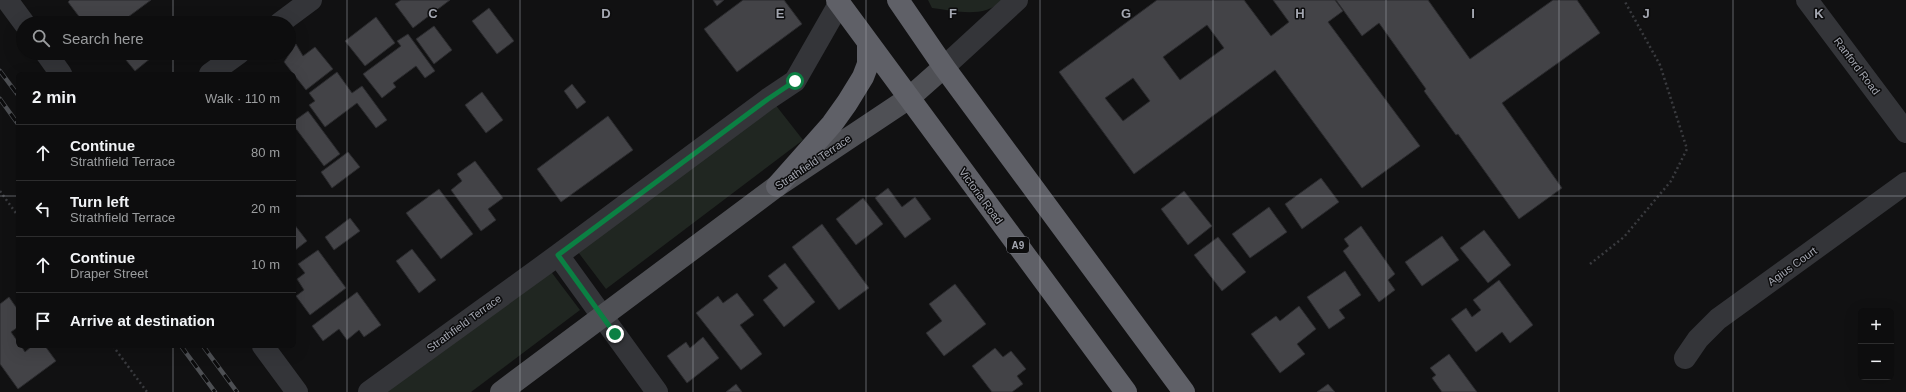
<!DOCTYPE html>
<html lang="en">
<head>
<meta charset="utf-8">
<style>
  :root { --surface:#0d0d0e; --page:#1b1b1c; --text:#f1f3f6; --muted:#9a9c9e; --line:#2d2d2e }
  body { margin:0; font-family:Arial,sans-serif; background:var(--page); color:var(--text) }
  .controls { position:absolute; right:12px; bottom:12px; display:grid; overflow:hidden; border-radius:6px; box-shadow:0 4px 16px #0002 }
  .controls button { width:36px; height:36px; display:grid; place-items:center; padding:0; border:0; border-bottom:1px solid var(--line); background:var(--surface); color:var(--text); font:20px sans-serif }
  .stop { position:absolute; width:12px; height:12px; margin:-9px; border:3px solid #0b8043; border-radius:50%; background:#fff }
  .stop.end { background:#0b8043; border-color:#fff; box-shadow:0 1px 4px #0008 }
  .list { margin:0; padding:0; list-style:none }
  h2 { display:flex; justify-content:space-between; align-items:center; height:52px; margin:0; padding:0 16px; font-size:17px }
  h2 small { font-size:13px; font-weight:400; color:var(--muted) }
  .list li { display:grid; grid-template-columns:26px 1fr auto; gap:12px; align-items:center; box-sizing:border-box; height:56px; padding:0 16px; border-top:1px solid var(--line) }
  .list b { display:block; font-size:15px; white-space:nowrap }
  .list p { margin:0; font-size:13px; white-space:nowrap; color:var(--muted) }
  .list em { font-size:13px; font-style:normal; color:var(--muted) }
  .icon { flex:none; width:22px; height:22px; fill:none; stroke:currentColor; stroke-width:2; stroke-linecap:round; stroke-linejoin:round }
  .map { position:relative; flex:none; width:1906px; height:392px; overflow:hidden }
  .search { position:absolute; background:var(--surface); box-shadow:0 4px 16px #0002; left:16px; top:16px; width:280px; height:44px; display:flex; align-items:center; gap:10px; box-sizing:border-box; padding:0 14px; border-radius:22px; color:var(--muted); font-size:15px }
  .panel { position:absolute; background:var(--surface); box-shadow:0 4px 16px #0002; left:16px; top:72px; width:280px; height:276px; border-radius:6px }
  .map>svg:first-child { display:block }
  .green { fill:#202621 }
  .building { fill:#434347; stroke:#2b2b2e; fill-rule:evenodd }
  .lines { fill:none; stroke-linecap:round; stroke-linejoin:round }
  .path { stroke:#3a3b3f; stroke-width:2.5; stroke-dasharray:2 3; stroke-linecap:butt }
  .minor { stroke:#343539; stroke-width:22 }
  .major { stroke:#4f5055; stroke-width:22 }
  .highway { stroke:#5f6067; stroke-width:22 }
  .rail-casing { stroke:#4d4f53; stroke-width:4.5 }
  .rail { stroke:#0c0c0d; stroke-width:3; stroke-dasharray:9; stroke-linecap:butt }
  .route { stroke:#0b8043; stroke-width:5 }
  .grid { fill:none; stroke:#a4a7b1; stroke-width:1; stroke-opacity:0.55 }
  .labels { text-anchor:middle; stroke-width:3; stroke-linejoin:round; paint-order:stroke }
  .shield { fill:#0c0c0d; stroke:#767880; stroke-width:1 }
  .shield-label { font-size:10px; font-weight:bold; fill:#a4a7b1 }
  .street-label { font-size:11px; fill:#a4a7b1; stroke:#0c0c0d }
  .grid-label { font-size:13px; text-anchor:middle; font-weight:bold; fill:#a4a7b1; stroke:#0c0c0d; stroke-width:3; stroke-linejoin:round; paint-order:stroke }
</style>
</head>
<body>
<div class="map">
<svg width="1906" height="392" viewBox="0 0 1906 392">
  <rect width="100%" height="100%" fill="#111112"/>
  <path class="green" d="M928,0H1003C983,19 957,11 932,8Z
    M774,103L803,140L606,289L575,248Z
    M546,265L580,310L471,392H374Z"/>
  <path class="building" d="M70,0H151L120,23H84L68,2Z
    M401,0H450L413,28L395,4Z
    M713,0H724L717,6Z
    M743,0H784L802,24L737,72L704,29Z
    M1157,0H1244L1271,36L1289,22L1273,0H1335L1343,11L1328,22L1420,146L1362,188L1275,70L1134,174L1059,72ZM1207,25L1224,48L1180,80L1163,57ZM1133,78L1150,101L1123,121L1105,98Z
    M1336,0H1428L1470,59L1553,0H1577L1600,33L1502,103L1562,188L1519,219L1458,134L1456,135L1424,91L1426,89L1379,23L1362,36Z
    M489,8L514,41L497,54L472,21Z
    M149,16L154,23H141Z
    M376,17L395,43L365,66L345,41Z
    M434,26L452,50L434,64L416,39Z
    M408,34L435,71L425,78L416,66L393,83L396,87L382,98L363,74L401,46L397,41Z
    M296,44L303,56L315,47L333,69L306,90L284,62Z
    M123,53H157L135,71L121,54Z
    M337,72L352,93L362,86L387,120L376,128L357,103L325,127L309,105L315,101L309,93Z
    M572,84L586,102L577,109L564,91Z
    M482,92L503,120L486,133L465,105Z
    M308,111L340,154L324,166L294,126V121Z
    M608,116L633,150L561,202L537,169Z
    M348,152L360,167L332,188L321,172Z
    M475,161L503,198L488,209L496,220L481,231L451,190L462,181L457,174Z
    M1321,178L1339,202L1302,229L1285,204Z
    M888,188L902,207L915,197L931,219L905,238L875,198Z
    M439,189L473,234L441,259L406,213Z
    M1184,191L1212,226L1188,245L1161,209Z
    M863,198L883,224L856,245L836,219Z
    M1269,207L1287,232L1250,258L1232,234Z
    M350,218L360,231L334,250L325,237Z
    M294,224L307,241L294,251Z
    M822,224L869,288L839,310L792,247Z
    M1361,226L1395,274L1388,280L1395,290L1379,302L1343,251L1349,246L1344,239Z
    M1484,230L1511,265L1488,283L1460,248Z
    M1442,236L1459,260L1422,286L1405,262Z
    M1218,237L1246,272L1222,291L1194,255Z
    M412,249L436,280L419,293L396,261Z
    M318,250L346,288L310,315L296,296L304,290L297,279L305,273L298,264Z
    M785,263L815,302L784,327L763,300L778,288L768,276Z
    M1345,271L1361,295L1339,310L1345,318L1329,329L1307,297Z
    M1499,280L1533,325L1510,343L1502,332L1476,352L1451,319L1466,308L1472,317L1481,310L1473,300Z
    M955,284L986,324L944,356L926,333L942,321L929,304Z
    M357,292L381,325L364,337L359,330L347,340L339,329L323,341L312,326Z
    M737,293L754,315L740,325L762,354L741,370L696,313L718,296L723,303Z
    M9,297L18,310V327L11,332L18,342V346H21L25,352L32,346H45L56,361L18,389L0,364V304Z
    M1299,306L1316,329L1297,344L1305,354L1280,373L1251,334L1276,316L1280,321Z
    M703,337L719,358L687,383L667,356L686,342L690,348Z
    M995,348L1003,357L1011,351L1026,369L1017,376L1023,384L1012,392H992L972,366Z
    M1449,354L1477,392H1442L1432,378L1436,375L1430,368Z
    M736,384L742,392H726Z
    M1328,384L1335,392H1317Z"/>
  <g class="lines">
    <path class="path" d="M0,191L18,216
      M1590,264L1624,237L1671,181L1687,149L1660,65L1624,0
      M113,346L147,392"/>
    <path class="minor" d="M7,0L24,23
      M1807,0L1906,132
      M280,23L311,0
      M46,53L61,74
      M944,67L1017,0
      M210,74L239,53
      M558,255L657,392
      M263,346L297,392
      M1685,358L1698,339L1718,319L1906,183
      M369,392L558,255L768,99L795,81L839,4"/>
    <path class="major" d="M501,392L777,186L909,98L944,67"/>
    <path class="highway" d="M837,0L1126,392
      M898,0L944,67L1184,392
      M777,186L832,124L847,103L863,77L868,64V45"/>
    <defs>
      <path id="rail" d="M0,71L18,95
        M0,99L18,124
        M181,346L215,392
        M203,346L237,392"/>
    </defs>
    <use href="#rail" class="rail-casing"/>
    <use href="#rail" class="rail"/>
  </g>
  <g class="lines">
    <path class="route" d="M615,334L558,255L768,99L795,81"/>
  </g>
  <path class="grid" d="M173,0V23M347,0V392M520,0V392M693,0V392M866,0V392M1040,0V392M1213,0V392M1386,0V392M1559,0V392M1733,0V392M173,53V74M0,196H18M294,196H1906M173,346V392"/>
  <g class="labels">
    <rect class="shield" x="1007" y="237" width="22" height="16" rx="3"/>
    <g class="shield-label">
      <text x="1018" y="249">A9</text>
    </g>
    <g class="street-label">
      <text transform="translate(1857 66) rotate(53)" y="4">Ranford Road</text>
      <text transform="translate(813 162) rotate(-34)" y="4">Strathfield Terrace</text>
      <text transform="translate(981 196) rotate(54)" y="4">Victoria Road</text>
      <text transform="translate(1792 266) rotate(-36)" y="4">Agius Court</text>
      <text transform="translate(464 323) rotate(-36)" y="4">Strathfield Terrace</text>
    </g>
  </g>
  <g class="grid-label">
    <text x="433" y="18">C</text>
    <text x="606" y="18">D</text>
    <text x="780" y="18">E</text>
    <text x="953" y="18">F</text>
    <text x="1126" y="18">G</text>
    <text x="1300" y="18">H</text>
    <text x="1473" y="18">I</text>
    <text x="1646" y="18">J</text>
    <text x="1819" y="18">K</text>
  </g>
</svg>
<div class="controls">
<button>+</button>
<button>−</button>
</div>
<div class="stop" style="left:795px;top:81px"></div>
<div class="stop end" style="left:615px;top:334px"></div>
<div class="search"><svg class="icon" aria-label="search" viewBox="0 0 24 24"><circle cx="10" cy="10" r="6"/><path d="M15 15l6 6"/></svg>Search here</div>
<section class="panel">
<h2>2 min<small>Walk · 110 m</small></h2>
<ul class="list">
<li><svg class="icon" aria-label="ahead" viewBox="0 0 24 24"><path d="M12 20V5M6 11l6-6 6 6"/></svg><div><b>Continue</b><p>Strathfield Terrace</p></div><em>80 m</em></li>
<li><svg class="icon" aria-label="left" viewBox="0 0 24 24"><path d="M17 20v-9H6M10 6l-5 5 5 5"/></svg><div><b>Turn left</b><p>Strathfield Terrace</p></div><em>20 m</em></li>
<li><svg class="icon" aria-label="ahead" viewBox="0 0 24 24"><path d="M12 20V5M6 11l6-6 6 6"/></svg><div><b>Continue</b><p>Draper Street</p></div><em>10 m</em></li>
<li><svg class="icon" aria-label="arrive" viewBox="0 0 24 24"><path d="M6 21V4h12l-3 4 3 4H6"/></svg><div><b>Arrive at destination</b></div></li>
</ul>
</section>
</div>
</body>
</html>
